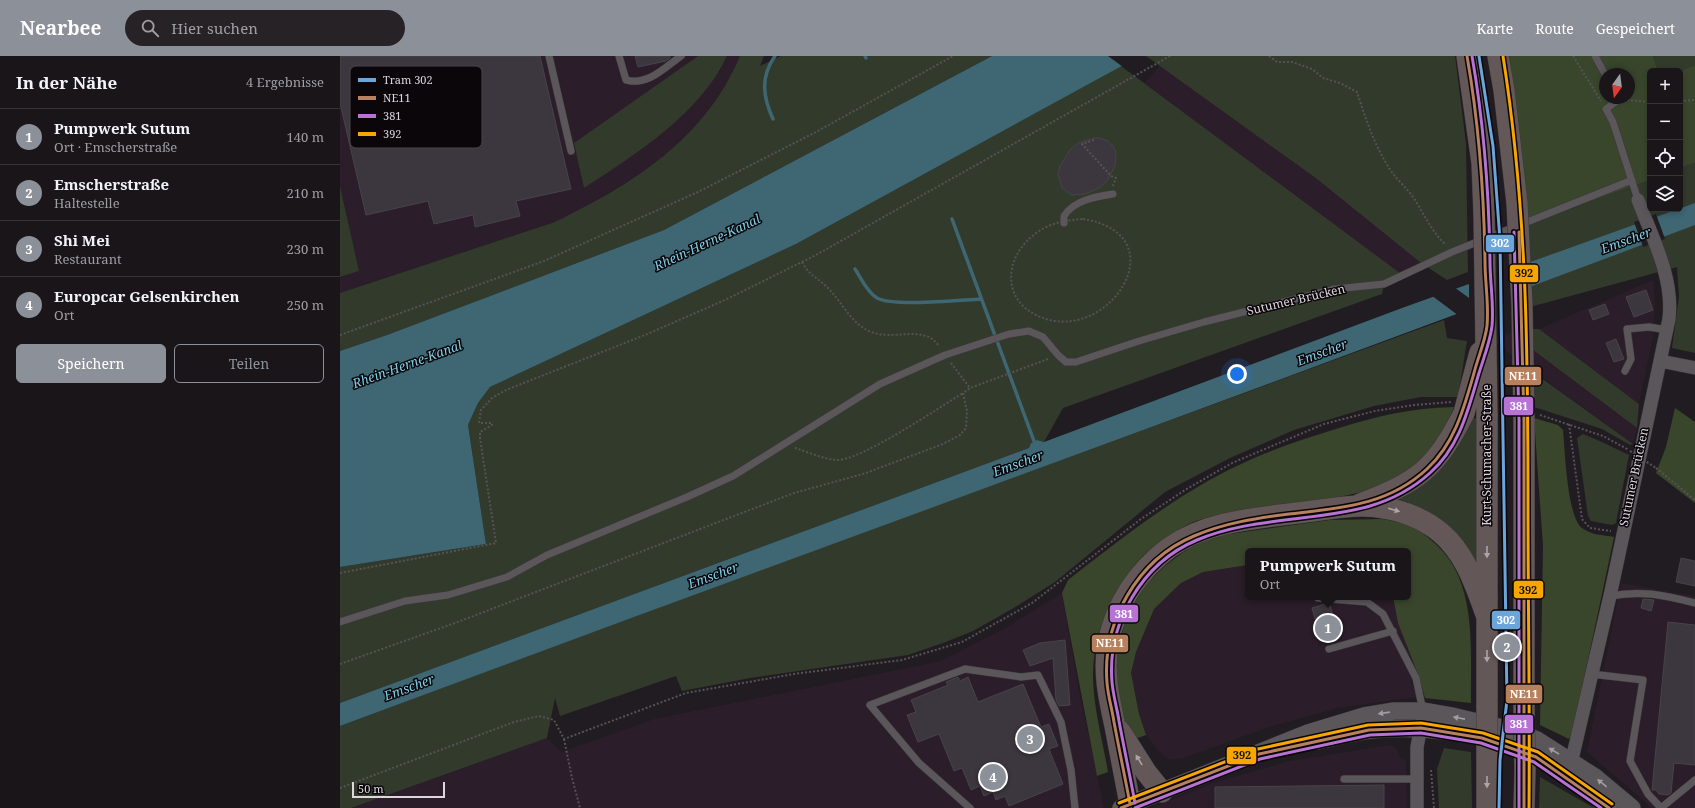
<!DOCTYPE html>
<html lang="de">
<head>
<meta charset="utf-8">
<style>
  :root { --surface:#191519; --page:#262226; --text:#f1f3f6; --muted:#9f9fa2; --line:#373438; --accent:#8c9099 }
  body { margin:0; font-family:"Noto Serif",serif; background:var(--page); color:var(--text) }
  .controls { position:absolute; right:12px; top:12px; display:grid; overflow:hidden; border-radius:6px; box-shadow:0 2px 6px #0003 }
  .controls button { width:36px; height:36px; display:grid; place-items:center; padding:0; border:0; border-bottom:1px solid var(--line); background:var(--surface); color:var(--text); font:20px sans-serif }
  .compass { position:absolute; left:1259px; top:12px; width:36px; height:36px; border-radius:50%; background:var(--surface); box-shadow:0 2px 6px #0003; rotate:194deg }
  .scale { position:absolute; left:12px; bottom:10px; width:93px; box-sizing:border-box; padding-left:4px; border:2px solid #ddd6dc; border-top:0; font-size:11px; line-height:14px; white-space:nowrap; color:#ddd6dc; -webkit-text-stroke:3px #0a060a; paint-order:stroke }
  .you { position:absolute; left:897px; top:318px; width:14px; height:14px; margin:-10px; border:3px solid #fff; border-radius:50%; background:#1a73e8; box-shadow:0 0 0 6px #1a73e833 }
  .badge { display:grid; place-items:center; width:26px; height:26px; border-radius:50%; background:var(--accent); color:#fff; font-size:13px; font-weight:700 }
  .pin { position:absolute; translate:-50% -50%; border:2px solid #fff; box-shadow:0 1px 4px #0006 }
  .popup { position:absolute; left:905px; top:492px; width:166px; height:52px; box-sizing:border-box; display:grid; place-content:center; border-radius:6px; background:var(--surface); filter:drop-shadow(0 1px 3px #0005); font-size:13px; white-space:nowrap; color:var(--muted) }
  .popup b { font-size:15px; color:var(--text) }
  .popup::after { content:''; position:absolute; left:50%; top:100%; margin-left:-8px; border:8px solid transparent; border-top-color:var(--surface) }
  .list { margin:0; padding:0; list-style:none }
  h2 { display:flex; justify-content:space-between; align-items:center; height:52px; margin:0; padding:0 16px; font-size:17px }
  h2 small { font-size:13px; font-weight:400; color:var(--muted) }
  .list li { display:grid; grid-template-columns:26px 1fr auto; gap:12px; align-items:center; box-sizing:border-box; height:56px; padding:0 16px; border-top:1px solid var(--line) }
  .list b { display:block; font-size:15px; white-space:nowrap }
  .list p { margin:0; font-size:13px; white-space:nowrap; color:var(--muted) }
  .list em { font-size:13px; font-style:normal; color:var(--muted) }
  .actions { display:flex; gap:8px; padding:12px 16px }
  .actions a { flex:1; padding:9px 0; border:1px solid var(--accent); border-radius:6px; text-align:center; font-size:14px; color:var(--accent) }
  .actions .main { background:var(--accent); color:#fff }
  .icon { flex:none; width:22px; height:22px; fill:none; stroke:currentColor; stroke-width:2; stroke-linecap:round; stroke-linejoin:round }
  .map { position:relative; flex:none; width:1355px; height:752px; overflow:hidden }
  header { display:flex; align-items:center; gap:24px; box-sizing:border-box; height:56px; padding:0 20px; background:var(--accent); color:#fff }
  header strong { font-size:19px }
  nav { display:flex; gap:22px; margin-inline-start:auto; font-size:14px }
  .search { width:280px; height:36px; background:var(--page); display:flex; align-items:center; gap:10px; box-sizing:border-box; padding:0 14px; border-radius:22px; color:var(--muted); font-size:15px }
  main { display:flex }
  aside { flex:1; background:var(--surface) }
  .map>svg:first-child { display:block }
  .built { fill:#2b1d29 }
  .green { fill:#323a2b }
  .forest { fill:#39462c; fill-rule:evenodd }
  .water { fill:#3e6773 }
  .pier { fill:#211c21 }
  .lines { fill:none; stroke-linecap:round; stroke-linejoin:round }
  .stream { stroke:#3e6773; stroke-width:3.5 }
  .building { fill:#3c373e; stroke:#474449 }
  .service-casing { stroke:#3c383c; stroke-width:8 }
  .minor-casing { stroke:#3c383c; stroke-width:14 }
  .tertiary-casing { stroke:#3c383c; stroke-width:18 }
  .primary-casing { stroke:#3c383c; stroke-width:22 }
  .path { stroke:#565256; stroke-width:2; stroke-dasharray:2 2; stroke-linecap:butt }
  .service { stroke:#5a565a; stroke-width:7 }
  .minor { stroke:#5a565a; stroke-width:13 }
  .tertiary { stroke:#5a565a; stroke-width:17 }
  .primary { stroke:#635857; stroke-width:21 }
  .primary-bridge-casing { stroke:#3c383c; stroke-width:22; stroke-linecap:butt }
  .path-bridge { stroke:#565256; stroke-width:2; stroke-dasharray:2 2; stroke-linecap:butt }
  .primary-bridge { stroke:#635857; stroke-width:21 }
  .bus-1-casing { stroke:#0a060a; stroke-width:6 }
  .bus-2-casing { stroke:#0a060a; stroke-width:6 }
  .bus-3-casing { stroke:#0a060a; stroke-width:6 }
  .bus-1 { stroke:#b6815c; stroke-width:3 }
  .bus-2 { stroke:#b673d3; stroke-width:3 }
  .bus-3 { stroke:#f7a600; stroke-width:3 }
  .tram-1-casing { stroke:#0a060a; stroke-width:6 }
  .tram-1 { stroke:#6ba5d9; stroke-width:3 }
  .oneway { fill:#aca4a7 }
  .oneway2 { fill:#a29ca2 }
  .labels { text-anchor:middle; stroke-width:3; stroke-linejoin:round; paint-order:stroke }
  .street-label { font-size:12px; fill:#ddd6dc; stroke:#0a060a }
  .water-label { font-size:13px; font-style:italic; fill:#7ecde4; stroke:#0a060a }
  .key { fill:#0a060a; stroke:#494449; stroke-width:1 }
  .key-label { font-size:11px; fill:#ddd6dc }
  .line-badge { stroke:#0a060a; stroke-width:1.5 }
  .badge-label { font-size:11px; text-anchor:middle; font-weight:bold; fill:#fff }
  .pale-badge-label { font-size:11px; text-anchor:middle; font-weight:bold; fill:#111 }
</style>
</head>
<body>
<header>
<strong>Nearbee</strong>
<div class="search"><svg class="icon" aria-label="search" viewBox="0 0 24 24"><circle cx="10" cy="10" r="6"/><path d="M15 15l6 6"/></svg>Hier suchen</div>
<nav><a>Karte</a><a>Route</a><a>Gespeichert</a></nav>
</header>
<main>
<aside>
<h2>In der Nähe<small>4 Ergebnisse</small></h2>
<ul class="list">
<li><span class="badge">1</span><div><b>Pumpwerk Sutum</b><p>Ort · Emscherstraße</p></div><em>140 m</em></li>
<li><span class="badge">2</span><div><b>Emscherstraße</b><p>Haltestelle</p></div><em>210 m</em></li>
<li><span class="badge">3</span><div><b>Shi Mei</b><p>Restaurant</p></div><em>230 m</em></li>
<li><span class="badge">4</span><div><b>Europcar Gelsenkirchen</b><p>Ort</p></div><em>250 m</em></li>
</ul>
<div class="actions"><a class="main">Speichern</a><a>Teilen</a></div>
</aside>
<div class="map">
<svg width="1355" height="752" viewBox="0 0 1355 752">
  <rect width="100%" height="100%" fill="#211c21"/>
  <path class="built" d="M0,0H358L234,87L380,15L387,0H400L390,23L358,69L316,108L248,150L215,166L0,237V221L19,215L0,130Z
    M820,10L977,123L1081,207L1060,217L804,27Z
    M1313,224L1315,249L1313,280L1299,348L1199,273Z
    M1173,276L1193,294L1297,372L1293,388L1151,284Z
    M908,509V541H1053L1058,567L1079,621L1071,625L1077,641L998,652L929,671L844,702L830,704L819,696L806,679L799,658L791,617L796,596L814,553L841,527L863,516Z
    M1281,527L1355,540V752H1310L1304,745L1247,696Z
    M722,537L739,635L764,752H11L207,682L221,696L314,663L601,605L665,572Z
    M1050,689L1056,692L1061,702L1066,704L1067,752H811L873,727L949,705Z"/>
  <path class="green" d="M358,0H387C360,58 296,98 244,132L234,87Z
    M400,0H424L420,10L441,0H652L324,174L47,279L0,295V237L215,166C293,128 365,83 400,0Z
    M806,0H1115L1126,88L1128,216L1107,224L1081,207L977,123Z
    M1313,0H1355V9L1340,15H1318Z
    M781,10L1060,217L1045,224L1042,238L723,352L704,386L697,384L691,387L689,392L0,647V511L146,488L128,369L138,347L150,331L456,188Z
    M1355,107V297L1332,292L1339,241L1337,211L1190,251L1186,169L1310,124V153H1340V112Z
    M0,130L19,215L0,221Z
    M1104,264L1107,282L1127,285L1118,341H1081L1034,350L954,374L890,402L825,436L715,526L672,553L633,575L603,587L568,599L410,622L342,635L336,620L220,660L215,642L207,682L11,752H0V670L349,540Z
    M1192,273H1199L1299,348L1297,372L1193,294Z
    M1193,316L1293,388L1290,389L1262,373L1194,351Z
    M1135,362L1138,364V512L1054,446C1097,423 1111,408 1131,363Z
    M1243,378L1262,386L1289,399L1276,467L1272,469L1251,465L1248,460L1237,382Z
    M1104,692L1131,696L1132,752H1099L1097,713Z
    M1200,721L1254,752H1199Z"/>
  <path class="forest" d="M1167,0H1313L1318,15H1310V124L1186,169ZM1265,18H1289V42H1265Z
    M1355,9V107L1340,112V15Z
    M1114,351C1074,468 948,433 856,465C841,470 804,496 795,509C789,516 785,524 780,532C764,558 753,589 753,620C753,650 763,686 768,716L757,720L722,537L728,524C782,482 837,438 899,409C930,394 963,383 996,373C1037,360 1071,352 1114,351Z
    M1335,352L1355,366V447L1316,417L1326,391Z
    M1194,362L1218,369L1223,374C1225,393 1227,461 1242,472C1251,479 1263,479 1274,481L1233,675L1229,683L1200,669L1203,490Z
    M1042,463C1053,465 1064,467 1074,471C1080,474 1086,480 1091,484C1139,522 1130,593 1131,647L1085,642L1079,621L1058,567L1053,541H1068V495H908V509L863,516L841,527L814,553L796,596L791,617L799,658L806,679L792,684L782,661L775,627L777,596L786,562L805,529L826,509L849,492L875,480L990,464Z"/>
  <path class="water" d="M652,0H800L456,188L150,331L138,347L128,369L146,488L0,511V295L47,279L324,174Z
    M1355,147V169C904,339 451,502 0,670V647L689,392L691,387L697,384L704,386L1062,252Z"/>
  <path class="pier" d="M768,0H802L783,11Z
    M1316,158L1325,183L1303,191L1294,166Z
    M1189,204L1190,234L1119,260L1091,239L1114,231L1129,242V226Z"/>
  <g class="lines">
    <path class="stream" d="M525,0L526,2
      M433,63C423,41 420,21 435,0
      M612,163L694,385
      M515,213C521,222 527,236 537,242C553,251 620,244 641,243"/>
  </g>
  <path class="building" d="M0,0H200L231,133L176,145L180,160L135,171L133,159L94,168L88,145L26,159L0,47Z
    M295,0H330V2L326,5L298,11Z
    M754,82H760L768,85L773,90L776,97L775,110L767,125L759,132L745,138L732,139L722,132L718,118L720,110L730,94L738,87Z
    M1306,234L1313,254L1294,261L1286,241Z
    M1265,248L1269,258L1253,264L1249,254Z
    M1276,283L1284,303L1274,306L1266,287Z
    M1341,502L1355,505V530L1336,526Z
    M1303,543L1314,544L1311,555L1301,552Z
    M985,548H990L998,582L985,586L979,562L975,563L972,552Z
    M1328,566L1355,569V709L1334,707L1331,737L1328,739L1319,738L1316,734H1312Z
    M725,584L730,649L719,650L716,644L713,602L690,610L683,594L700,587Z
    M618,621L620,625L628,621L638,646L683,628L701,671L709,668L718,690L709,693L723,728L669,750L665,740L656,744L653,736L644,740L640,730L631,734L622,712L614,715L599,678L578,686L567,659L576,656L571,644L608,629L606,626Z
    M1044,729V752H875V731Z"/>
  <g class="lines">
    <defs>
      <path id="service" d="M209,0L231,95
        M279,0L286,24C308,30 324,12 341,0
        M1255,0L1265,18
        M1277,42L1278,44L1266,53L1273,66L1298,144
        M724,167V160C734,144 755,141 773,138
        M1285,315L1291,303L1287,273L1309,271L1327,274
        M1270,540C1301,534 1324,539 1355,547
        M978,542L1027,546L1043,558L1076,622L1083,655
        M0,566L65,545L108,539L167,521L207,499L347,441L393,420L540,328L605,299L669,278L689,275L703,281L718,299L726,306H736L799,285L864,266L995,233L1044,228L1112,196L1292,124
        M989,593L1053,575
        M1251,618L1303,624L1290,705L1308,738L1321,752
        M1004,723H1077
        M630,752L579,707L530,649L625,613L681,621L698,619L721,666L731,714L735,752
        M1321,752L1355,724"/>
      <path id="minor" d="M1320,305L1355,312
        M1226,713L1233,699L1270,540L1329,263C1334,222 1312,181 1298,144
        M1077,752V691L1082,665"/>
      <path id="tertiary" d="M977,685C995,681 1013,676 1031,674C1082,669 1151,677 1197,701C1222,715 1247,734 1269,752
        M781,752L968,677L1024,660L1054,655H1083L1112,660L1171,674L1197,684L1255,721L1292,752"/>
      <path id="primary" d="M1127,0L1142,107L1144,158
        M1158,0L1164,34L1177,147
        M1147,359V651
        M1184,364V663
        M1020,448C1078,426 1096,413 1124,357
        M780,675L806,716L822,736
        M790,748C785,722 780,696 775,670C769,643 763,615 768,588C775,549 798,515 829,492C868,464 920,462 965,456C992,453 1018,447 1044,452C1064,455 1086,464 1101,477C1126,498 1136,531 1147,561
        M1147,752V700
        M1184,752L1185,714"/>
    </defs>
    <use href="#service" class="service-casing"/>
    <use href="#minor" class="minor-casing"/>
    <use href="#tertiary" class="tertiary-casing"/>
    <use href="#primary" class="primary-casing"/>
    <path class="path" d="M929,0L937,6H952L972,13L983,22L1000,27L1017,36C1026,64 1035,91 1051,115C1058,125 1068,133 1075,144C1085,160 1092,176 1106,189
      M1233,0L1261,45
      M1287,44L1310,46
      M1340,45L1355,44
      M754,84L742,88L771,120L776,122L773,130
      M743,163C842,179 766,294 696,259C661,242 665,200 695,178C709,167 726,164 743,163Z
      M462,206C468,218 479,223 488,232C502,246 511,268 531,276C556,285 584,268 599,290
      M0,279L204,205L358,136L476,76L613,0
      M611,307L630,332
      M1200,359L1263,380L1289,394
      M1229,368L1242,463L1250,472L1271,475
      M455,392C468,396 483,403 497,404C520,405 600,351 623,337
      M1316,412L1355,444
      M0,517L156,487L140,382V376L152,369V367H139L141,354L152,342L166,334L305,279L385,244L476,199L830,0
      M0,608L115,567L454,437L523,418L603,388L620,379L626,372L627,355L623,337L630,332L708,303
      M224,683L232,722L240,752
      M1091,714L1094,752
      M0,732L174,666L199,660L214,664L224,683L346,637L454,618L562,604L622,586L692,547L801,463L845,434L892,407L984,368L1035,355L1074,349L1111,346"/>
    <use href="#service" class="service"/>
    <use href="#minor" class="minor"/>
    <use href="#tertiary" class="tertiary"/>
    <use href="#primary" class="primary"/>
    <defs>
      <path id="primary-bridge" d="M1177,147L1182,250L1184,364
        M1144,158L1147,359
        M1124,357L1140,296
        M1147,651V700
        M1184,663L1185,714"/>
    </defs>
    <use href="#primary-bridge" class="primary-bridge-casing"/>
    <path class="path-bridge" d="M1290,395L1316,412"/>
    <use href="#primary-bridge" class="primary-bridge"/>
    <defs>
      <path id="bus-1" d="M1179,176L1184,364V752
        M790,748C785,721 779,693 774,666C772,653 768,640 767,627C762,566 797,504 854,480C884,467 917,462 949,458C1000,452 1047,450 1087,413C1115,387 1124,352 1134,317C1138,301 1145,286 1147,270C1149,248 1145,227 1145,206C1144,137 1139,68 1127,0
        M781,752L919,698L1029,674L1081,672L1142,682L1196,701L1269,752"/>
      <path id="bus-2" d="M1174,176L1179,364V752
        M795,747C790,720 784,692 779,665C777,652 773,639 772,626C767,567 802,507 857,484C888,471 920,467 953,463C1004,457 1050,453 1090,417C1120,390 1128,354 1139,317C1144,301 1150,286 1152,270C1154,248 1150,227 1150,206C1149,137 1144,68 1132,0
        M795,752L920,703L1030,679L1081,677L1141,687L1194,706L1261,752"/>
      <path id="bus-3" d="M1163,0C1187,152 1188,296 1188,449C1188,550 1190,651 1189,752
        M779,747L918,693L1028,669L1081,667L1143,677L1198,696L1272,748"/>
    </defs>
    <use href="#bus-1" class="bus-1-casing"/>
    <use href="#bus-2" class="bus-2-casing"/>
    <use href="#bus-3" class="bus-3-casing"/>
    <use href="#bus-1" class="bus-1"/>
    <use href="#bus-2" class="bus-2"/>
    <use href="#bus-3" class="bus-3"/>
    <defs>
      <path id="tram-1" d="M1139,0L1153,90L1160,184L1167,644L1160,704L1159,752"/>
    </defs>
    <use href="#tram-1" class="tram-1-casing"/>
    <use href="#tram-1" class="tram-1"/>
  </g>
  <defs><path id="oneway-solid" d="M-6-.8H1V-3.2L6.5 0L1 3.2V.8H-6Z"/></defs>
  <g class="oneway">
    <use href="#oneway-solid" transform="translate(1054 454) rotate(16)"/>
    <use href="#oneway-solid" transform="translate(1147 496) rotate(90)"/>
    <use href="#oneway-solid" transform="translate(1147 600) rotate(90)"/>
    <use href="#oneway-solid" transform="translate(799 704) rotate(-122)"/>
    <use href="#oneway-solid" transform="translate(1147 726) rotate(90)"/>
  </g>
  <g class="oneway2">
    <use href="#oneway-solid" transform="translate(1044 657) rotate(172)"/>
    <use href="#oneway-solid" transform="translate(1119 662) rotate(-169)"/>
    <use href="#oneway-solid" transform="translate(1214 695) rotate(-149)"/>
    <use href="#oneway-solid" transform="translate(1262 727) rotate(-141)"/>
  </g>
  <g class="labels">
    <g class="street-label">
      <text transform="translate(956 244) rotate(-13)" y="4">Sutumer Brücken</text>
      <text transform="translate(1147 399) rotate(-90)" y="4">Kurt-Schumacher-Straße</text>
      <text transform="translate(1294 421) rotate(-78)" y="4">Sutumer Brücken</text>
    </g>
    <g class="water-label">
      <text transform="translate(1286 184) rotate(-20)" y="5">Emscher</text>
      <text transform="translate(367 186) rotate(-25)" y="5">Rhein-Herne-Kanal</text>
      <text transform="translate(982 296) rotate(-20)" y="5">Emscher</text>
      <text transform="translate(67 308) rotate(-20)" y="5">Rhein-Herne-Kanal</text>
      <text transform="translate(678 407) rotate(-20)" y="5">Emscher</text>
      <text transform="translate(373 519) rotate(-20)" y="5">Emscher</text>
      <text transform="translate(69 631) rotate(-20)" y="5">Emscher</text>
    </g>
  </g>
  <rect x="10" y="10" width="132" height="82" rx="6" class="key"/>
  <rect x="18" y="22" width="18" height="4" fill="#6ba5d9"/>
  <rect x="18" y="40" width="18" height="4" fill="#b6815c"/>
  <rect x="18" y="58" width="18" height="4" fill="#b673d3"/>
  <rect x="18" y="76" width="18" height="4" fill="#f7a600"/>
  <g class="key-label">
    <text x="43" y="28">Tram 302</text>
    <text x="43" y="46">NE11</text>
    <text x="43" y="64">381</text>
    <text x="43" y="82">392</text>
  </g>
  <g class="line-badge">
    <rect x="1145" y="178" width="30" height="19" rx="4" fill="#6ba5d9"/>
    <rect x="1169" y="208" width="30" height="19" rx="4" fill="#f7a600"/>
    <rect x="1164" y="310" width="38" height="20" rx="4" fill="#b6815c"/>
    <rect x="1163" y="340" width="31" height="20" rx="4" fill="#b673d3"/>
    <rect x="1173" y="524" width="31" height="19" rx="4" fill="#f7a600"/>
    <rect x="769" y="548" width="30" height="19" rx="4" fill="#b673d3"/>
    <rect x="1151" y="554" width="30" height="20" rx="4" fill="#6ba5d9"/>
    <rect x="751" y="578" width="38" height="19" rx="4" fill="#b6815c"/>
    <rect x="1165" y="628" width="38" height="20" rx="4" fill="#b6815c"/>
    <rect x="1164" y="658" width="30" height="20" rx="4" fill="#b673d3"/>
    <rect x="886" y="690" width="31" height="19" rx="4" fill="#f7a600"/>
  </g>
  <g class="badge-label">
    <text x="1160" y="191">302</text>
    <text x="1183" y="324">NE11</text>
    <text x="1179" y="354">381</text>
    <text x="784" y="562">381</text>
    <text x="1166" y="568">302</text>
    <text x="770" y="591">NE11</text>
    <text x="1184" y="642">NE11</text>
    <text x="1179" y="672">381</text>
  </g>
  <g class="pale-badge-label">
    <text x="1184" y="221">392</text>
    <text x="1188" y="538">392</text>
    <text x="902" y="703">392</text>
  </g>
</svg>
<div class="controls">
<button>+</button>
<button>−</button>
<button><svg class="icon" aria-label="locate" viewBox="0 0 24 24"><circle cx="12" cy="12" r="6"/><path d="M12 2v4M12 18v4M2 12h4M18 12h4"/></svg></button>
<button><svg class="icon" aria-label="layers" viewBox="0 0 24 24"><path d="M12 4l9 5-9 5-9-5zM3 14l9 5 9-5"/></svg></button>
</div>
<svg class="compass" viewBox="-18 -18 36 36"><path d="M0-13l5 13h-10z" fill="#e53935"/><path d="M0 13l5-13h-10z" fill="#9f9fa2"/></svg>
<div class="scale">50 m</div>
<div class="you"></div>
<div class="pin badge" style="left:988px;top:572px">1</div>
<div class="popup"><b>Pumpwerk Sutum</b>Ort</div>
<div class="pin badge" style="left:1167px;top:591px">2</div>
<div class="pin badge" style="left:690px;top:683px">3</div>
<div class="pin badge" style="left:653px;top:721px">4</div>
</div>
</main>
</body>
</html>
